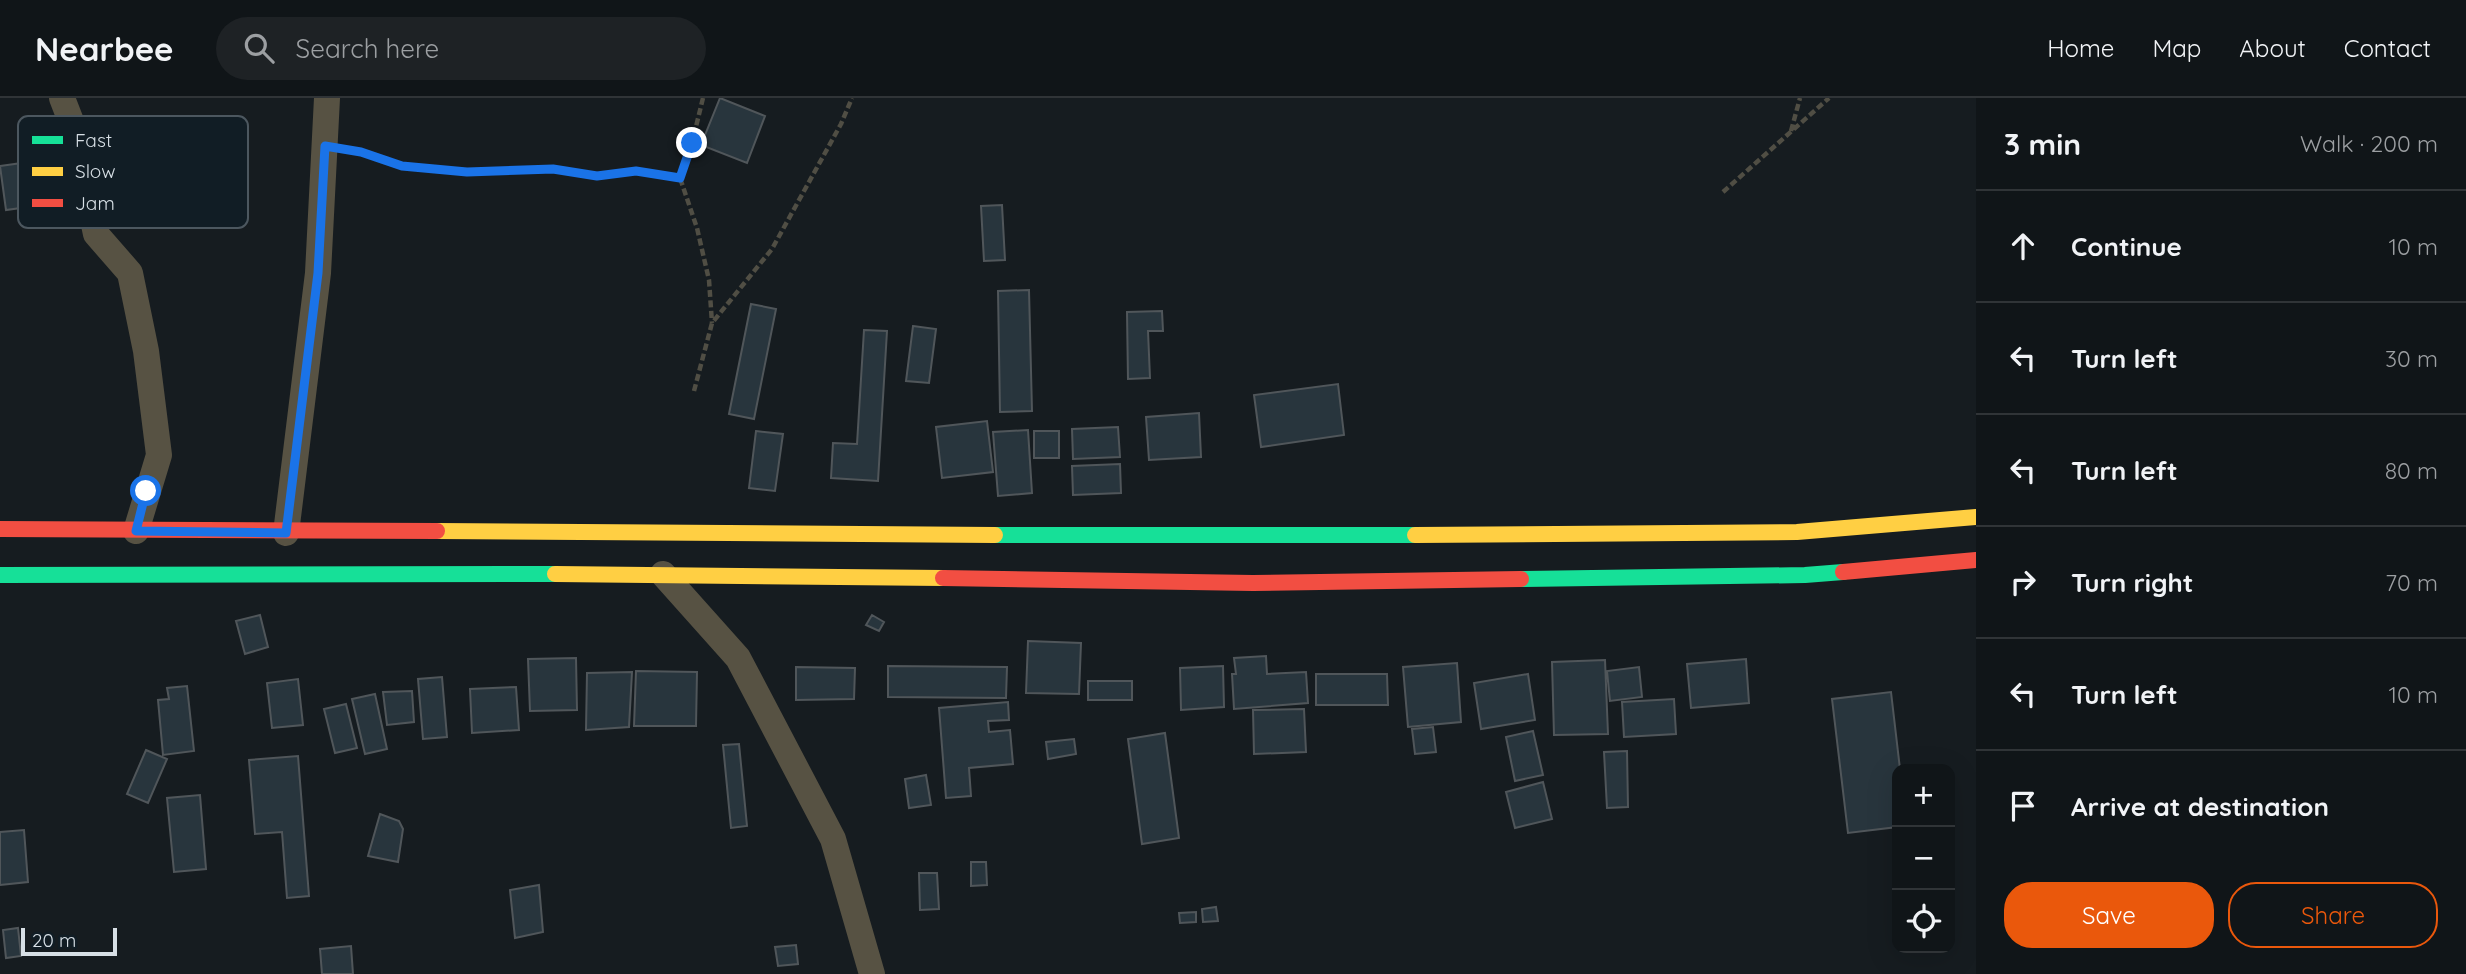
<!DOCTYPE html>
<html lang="en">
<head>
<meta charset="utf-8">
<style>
  :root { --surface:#101518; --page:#1e2225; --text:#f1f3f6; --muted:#9c9fa2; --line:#303437; --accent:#ea580c }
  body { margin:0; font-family:Quicksand,sans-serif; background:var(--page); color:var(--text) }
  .controls { position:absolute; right:21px; bottom:21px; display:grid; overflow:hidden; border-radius:14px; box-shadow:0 7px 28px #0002 }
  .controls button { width:63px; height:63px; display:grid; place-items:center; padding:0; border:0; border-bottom:2px solid var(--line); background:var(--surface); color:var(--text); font:35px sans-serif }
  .scale { position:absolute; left:21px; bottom:18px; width:96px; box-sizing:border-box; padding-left:7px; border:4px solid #d7dfe5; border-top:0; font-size:19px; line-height:24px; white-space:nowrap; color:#d7dfe5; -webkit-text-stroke:5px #111d25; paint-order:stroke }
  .stop { position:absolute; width:21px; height:21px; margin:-16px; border:5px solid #1a73e8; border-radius:50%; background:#fff }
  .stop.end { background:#1a73e8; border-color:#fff; box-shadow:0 2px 7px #0008 }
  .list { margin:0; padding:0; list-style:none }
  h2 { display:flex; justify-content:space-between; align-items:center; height:91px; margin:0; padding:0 28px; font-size:30px }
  h2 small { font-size:23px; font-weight:400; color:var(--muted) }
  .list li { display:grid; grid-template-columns:46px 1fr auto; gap:21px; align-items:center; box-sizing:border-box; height:112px; padding:0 28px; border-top:2px solid var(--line) }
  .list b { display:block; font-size:26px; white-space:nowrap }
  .list em { font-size:23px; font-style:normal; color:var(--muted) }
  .actions { display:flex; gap:14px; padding:21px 28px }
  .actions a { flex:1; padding:16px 0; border:2px solid var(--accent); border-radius:28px; text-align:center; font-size:24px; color:var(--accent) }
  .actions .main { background:var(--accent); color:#fff }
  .icon { flex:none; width:38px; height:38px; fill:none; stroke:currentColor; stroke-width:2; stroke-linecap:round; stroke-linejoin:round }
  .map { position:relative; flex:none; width:1976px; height:876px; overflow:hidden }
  header { display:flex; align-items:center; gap:42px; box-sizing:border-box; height:98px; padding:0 35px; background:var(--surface); border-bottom:2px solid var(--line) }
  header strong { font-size:33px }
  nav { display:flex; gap:38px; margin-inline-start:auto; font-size:24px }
  .search { width:490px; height:63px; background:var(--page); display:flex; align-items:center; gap:18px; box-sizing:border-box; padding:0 24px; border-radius:38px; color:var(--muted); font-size:26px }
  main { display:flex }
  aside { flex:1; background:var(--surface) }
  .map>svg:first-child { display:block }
  .building { fill:#28353d; stroke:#50565a; stroke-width:2 }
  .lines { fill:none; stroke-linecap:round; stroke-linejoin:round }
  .path { stroke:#504e44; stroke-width:4.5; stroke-dasharray:7 3.5; stroke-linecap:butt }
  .street { stroke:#575243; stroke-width:26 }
  .fast { stroke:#16e098; stroke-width:16 }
  .slow { stroke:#ffcf43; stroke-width:16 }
  .jam { stroke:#f24e42; stroke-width:16 }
  .route { stroke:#1a73e8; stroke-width:9 }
  .key { fill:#111d25; stroke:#4c575f; stroke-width:2 }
  .key-label { font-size:19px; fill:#d7dfe5 }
</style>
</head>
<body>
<header>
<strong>Nearbee</strong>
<div class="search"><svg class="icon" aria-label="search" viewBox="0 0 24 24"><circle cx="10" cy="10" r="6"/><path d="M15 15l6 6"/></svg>Search here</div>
<nav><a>Home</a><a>Map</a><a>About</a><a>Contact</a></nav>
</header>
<main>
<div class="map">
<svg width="1976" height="876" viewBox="0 0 1976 876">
  <rect width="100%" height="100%" fill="#161c20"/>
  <path class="building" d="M720,0L765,18L747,65L701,47Z
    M58,60L64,104L6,112L0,68Z
    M1002,107L1005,162L984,163L981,108Z
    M1029,192L1032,313L1000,314L998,193Z
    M751,206L776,211L754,321L729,316Z
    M1162,213L1163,233H1148L1150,280L1128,281L1127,214Z
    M913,228L936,231L929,285L906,283Z
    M864,232L887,233L878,383L831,380L833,345L857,346Z
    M1338,286L1344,337L1261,349L1254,297Z
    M1199,315L1201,359L1149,362L1146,319Z
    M987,323L993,374L942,380L936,329Z
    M1118,329L1120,359L1073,361L1072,331Z
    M1028,332L1032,395L998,398L993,334Z
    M756,333L783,336L775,393L749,390Z
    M1034,333H1059V360H1034Z
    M1120,366L1121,395L1073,397L1072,368Z
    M260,517L268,549L245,556L236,523Z
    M872,517L884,524L879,533L866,527Z
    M1028,543L1081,545L1079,596L1026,595Z
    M1266,558L1267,576L1306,574L1308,605L1234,611L1232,576H1236L1234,560Z
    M576,560L577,612L530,613L528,561Z
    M1746,561L1749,605L1691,610L1687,566Z
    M1605,562L1608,636L1554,637L1552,564Z
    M1457,565L1461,624L1408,629L1403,569Z
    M888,568L1007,569L1006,600L888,599Z
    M1223,568L1224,609L1181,612L1180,570Z
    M796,569L855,570L854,601L796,602Z
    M1639,569L1642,599L1610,603L1607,573Z
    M636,573L697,574L696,628H634Z
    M632,574L629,629L586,632L587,575Z
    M1316,576H1387L1388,607H1316Z
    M1528,576L1535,622L1481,631L1474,585Z
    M442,579L447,639L423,641L418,581Z
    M298,581L303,627L272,630L267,585Z
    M1088,583H1132V602H1088Z
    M187,588L194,653L163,657L158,602L169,601L167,590Z
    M516,589L519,632L472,635L470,591Z
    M412,593L414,624L387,627L383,594Z
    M1891,594L1900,671H1897V729L1848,735L1832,601Z
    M375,596L387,651L365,656L352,601Z
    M1674,601L1676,636L1624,639L1622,604Z
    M1008,604L1009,622L988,623L989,634L1010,632L1013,666L969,670L971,698L946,700L939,610Z
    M346,606L357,650L335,655L324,611Z
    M1304,611L1306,654L1254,656L1253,612Z
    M1433,629L1436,654L1415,656L1412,631Z
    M1533,633L1543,677L1515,683L1506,639Z
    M1165,635L1179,740L1142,746L1128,641Z
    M1074,641L1076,656L1048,661L1046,644Z
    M739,646L747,728L731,730L723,647Z
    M146,652L167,661L148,705L127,696Z
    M1627,653L1628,709L1607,710L1604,654Z
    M298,658L309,798L287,800L282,734L255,736L249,662Z
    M926,677L931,707L909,710L905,681Z
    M1543,684L1552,721L1515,730L1506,694Z
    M200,697L206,771L174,774L167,700Z
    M380,716L399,723L403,731L398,764L368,758Z
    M24,732L28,784L0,787V734Z
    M971,764H986L987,787L971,788Z
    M919,775H937L939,811L920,812Z
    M539,787L543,834L515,840L510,792Z
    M1216,809L1218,823L1203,824L1202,811Z
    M1196,814V824L1180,825L1179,815Z
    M18,830L21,858L6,860L3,832Z
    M796,847L798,866L778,868L775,849Z
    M351,848L353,876H322L320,851Z"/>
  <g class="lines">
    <path class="path" d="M703,0L692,45L680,80L697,130L709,182L712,225
      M1791,33L1800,0
      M352,53L402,68L467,74L553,71L597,78L636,73L680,80
      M1723,94L1829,0
      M694,293L712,225L772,151L841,26L852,0"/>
    <path class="street" d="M62,0L74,31L96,136L130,175L146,253L159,357L136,433
      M286,435L318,175L327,0
      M663,476L738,560L833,741L872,876"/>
    <path class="fast" d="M995,437H1415
      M0,477L555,476
      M1521,481L1805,477L1843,474"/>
    <path class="slow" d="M437,433L995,437
      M1415,437L1797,434L1976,419
      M555,476L943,480"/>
    <path class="jam" d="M0,431L437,433
      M1843,474L1976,462
      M943,480L1253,485L1521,481"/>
  </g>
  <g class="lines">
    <path class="route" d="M146,393L136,433L286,435L318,175L325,48L361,54L402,68L467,74L553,71L597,78L636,73L680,80L692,45"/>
  </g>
  <rect x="18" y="18" width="230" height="112" rx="10" class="key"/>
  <rect x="32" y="38" width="31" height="8" fill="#16e098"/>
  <rect x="32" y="69" width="31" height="9" fill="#ffcf43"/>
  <rect x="32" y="101" width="31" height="8" fill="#f24e42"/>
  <g class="key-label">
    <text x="75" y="49">Fast</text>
    <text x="75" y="80">Slow</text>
    <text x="75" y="112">Jam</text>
  </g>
</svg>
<div class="controls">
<button>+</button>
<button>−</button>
<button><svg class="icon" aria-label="locate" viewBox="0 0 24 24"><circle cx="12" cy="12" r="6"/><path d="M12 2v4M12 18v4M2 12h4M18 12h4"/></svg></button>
</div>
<div class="scale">20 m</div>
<div class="stop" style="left:146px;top:393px"></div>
<div class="stop end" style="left:692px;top:45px"></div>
</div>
<aside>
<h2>3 min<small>Walk · 200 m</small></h2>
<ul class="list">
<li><svg class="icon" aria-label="ahead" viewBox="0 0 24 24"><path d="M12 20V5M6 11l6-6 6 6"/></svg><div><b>Continue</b></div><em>10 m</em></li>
<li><svg class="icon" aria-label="left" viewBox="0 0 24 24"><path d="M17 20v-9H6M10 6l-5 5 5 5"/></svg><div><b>Turn left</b></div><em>30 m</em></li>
<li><svg class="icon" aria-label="left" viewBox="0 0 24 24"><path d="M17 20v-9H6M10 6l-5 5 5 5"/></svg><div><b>Turn left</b></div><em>80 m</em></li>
<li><svg class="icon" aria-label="right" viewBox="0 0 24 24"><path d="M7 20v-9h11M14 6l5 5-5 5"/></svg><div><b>Turn right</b></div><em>70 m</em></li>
<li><svg class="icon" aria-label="left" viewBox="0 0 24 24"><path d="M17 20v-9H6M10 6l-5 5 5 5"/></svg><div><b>Turn left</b></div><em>10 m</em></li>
<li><svg class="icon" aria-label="arrive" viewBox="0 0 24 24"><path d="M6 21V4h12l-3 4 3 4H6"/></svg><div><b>Arrive at destination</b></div></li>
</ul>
<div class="actions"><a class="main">Save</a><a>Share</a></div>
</aside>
</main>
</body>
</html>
